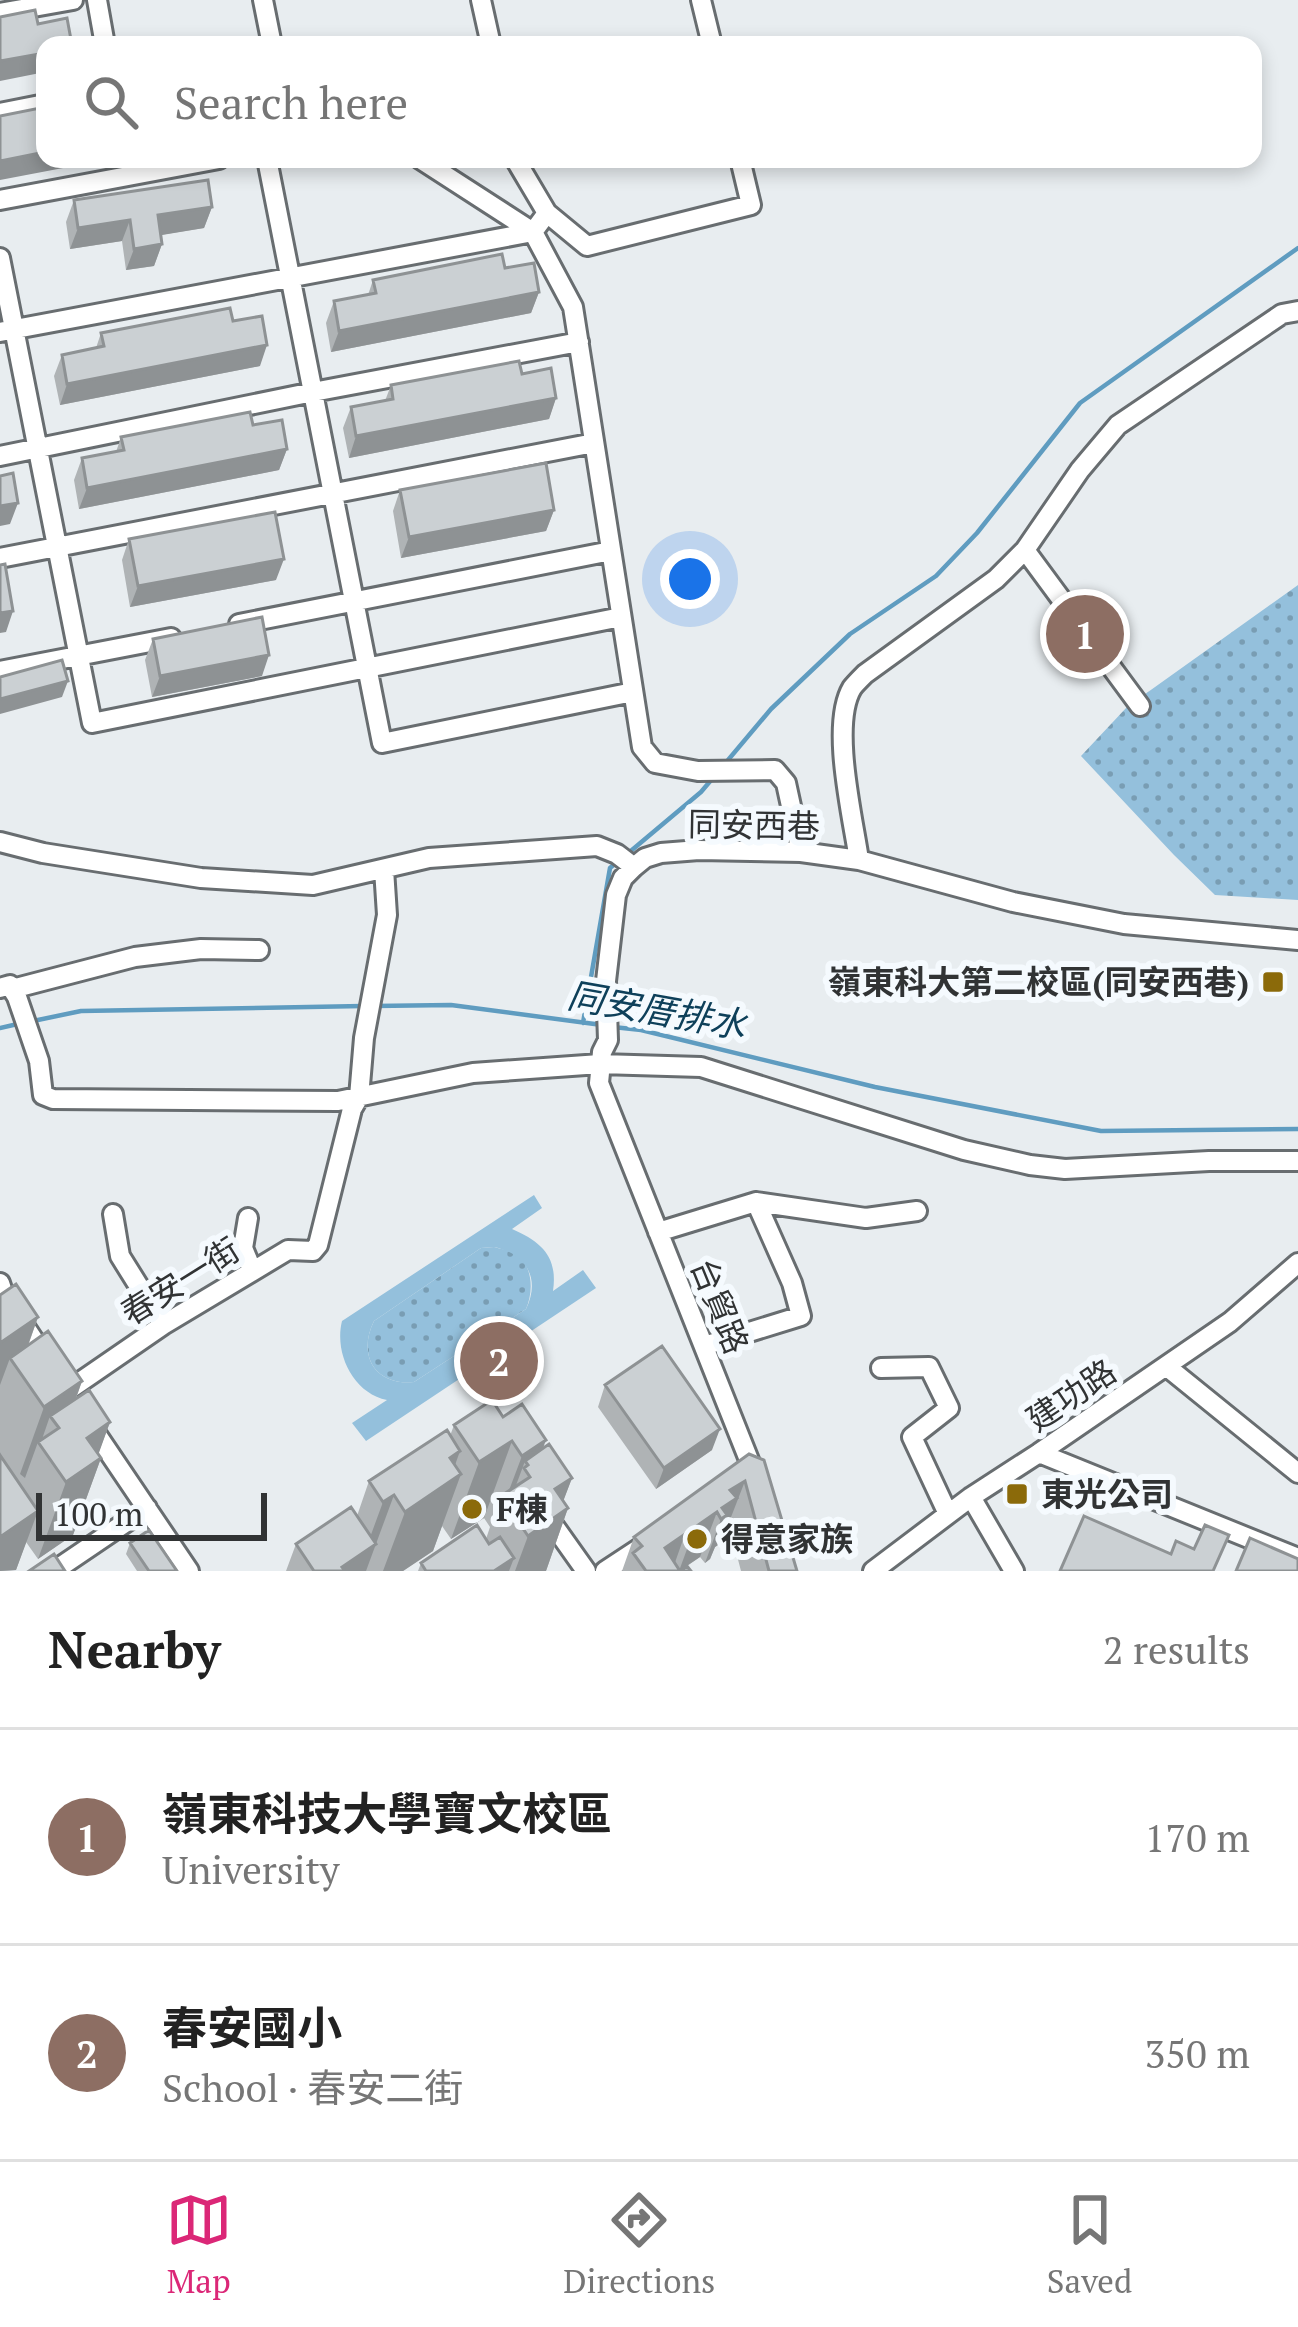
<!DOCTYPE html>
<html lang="en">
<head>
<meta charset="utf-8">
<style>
  :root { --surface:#fff; --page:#f2f2f2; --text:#222; --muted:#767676; --line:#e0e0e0; --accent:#db2777 }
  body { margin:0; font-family:"PT Serif","Noto Sans TC",serif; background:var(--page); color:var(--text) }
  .scale { position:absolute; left:36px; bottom:30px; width:231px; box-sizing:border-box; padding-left:12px; border:6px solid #313334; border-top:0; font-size:33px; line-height:42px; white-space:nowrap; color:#313334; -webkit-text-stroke:9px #f5fafe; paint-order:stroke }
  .you { position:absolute; left:690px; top:579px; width:42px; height:42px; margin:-30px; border:9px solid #fff; border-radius:50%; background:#1a73e8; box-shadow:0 0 0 18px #1a73e833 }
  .badge { display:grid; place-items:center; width:78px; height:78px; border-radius:50%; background:var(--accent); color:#fff; font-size:39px; font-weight:700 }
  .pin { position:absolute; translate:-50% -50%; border:6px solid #fff; box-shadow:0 3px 12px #0006 }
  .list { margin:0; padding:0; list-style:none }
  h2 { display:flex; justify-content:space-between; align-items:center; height:156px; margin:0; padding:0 48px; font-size:51px }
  h2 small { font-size:39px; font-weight:400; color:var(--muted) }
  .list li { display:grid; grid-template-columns:78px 1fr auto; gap:36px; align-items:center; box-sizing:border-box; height:216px; padding:0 48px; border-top:3px solid var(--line) }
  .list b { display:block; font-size:45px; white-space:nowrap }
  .list p { margin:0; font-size:39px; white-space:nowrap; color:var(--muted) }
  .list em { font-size:39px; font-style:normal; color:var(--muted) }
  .icon { flex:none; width:66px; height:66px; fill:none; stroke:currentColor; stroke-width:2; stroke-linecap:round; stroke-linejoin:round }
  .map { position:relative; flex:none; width:1298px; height:1571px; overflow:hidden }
  .search { position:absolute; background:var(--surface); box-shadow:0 6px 18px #0003; left:36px; right:36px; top:36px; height:132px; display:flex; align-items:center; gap:30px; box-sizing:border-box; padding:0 42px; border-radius:24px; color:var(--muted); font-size:45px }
  .sheet { height:588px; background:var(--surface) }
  nav { display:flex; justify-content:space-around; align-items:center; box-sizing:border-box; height:168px; border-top:3px solid var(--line); background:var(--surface); font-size:33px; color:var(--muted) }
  nav a { display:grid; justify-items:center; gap:6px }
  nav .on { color:var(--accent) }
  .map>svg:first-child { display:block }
  .green { fill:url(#green-dots) }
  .pitch { fill:#94c0dc; fill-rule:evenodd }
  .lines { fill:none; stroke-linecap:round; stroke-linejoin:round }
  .stream { stroke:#5f9cc0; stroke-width:4.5 }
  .minor-casing { stroke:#686d70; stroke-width:24 }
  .minor { stroke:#fff; stroke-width:18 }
  .wall { fill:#afb3b5 }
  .shaded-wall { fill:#8e9294 }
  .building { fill:#cbd0d3; stroke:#8e9294; stroke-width:3 }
  .poi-dot { fill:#8b6a0a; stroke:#f5fafe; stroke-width:4.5 }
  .labels { text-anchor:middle; stroke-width:12; stroke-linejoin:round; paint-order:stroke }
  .street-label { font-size:33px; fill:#313334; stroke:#f5fafe }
  .poi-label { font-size:33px; font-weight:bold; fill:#313334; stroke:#f5fafe; text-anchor:start }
  .water-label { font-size:36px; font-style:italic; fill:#0e405a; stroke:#f5fafe }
</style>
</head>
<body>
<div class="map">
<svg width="1298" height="1571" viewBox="0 0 1298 1571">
  <defs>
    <pattern id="green-dots" width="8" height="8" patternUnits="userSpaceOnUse" patternTransform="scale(3)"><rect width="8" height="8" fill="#94c0dc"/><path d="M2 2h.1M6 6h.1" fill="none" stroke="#799db3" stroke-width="1.8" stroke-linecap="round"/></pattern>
  </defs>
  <rect width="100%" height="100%" fill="#e8edf0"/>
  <path class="green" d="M1298,585V900L1215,895L1174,855L1081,756L1127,707Z
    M494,1247C497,1248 511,1251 514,1252C533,1264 534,1291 526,1309L414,1382C375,1386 357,1355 374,1321L481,1248Z"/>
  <path class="pitch" d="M534,1195L542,1208L512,1229C542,1242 558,1257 553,1291L583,1270L596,1288L366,1441L352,1423L387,1400C353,1393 334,1353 342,1321ZM494,1247C526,1254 541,1278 526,1309L414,1382C375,1386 357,1355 374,1321L481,1248Z"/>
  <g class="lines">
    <path class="stream" d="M723,766L771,709L850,634L936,576L977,533L1080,403L1298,248
      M626,855L701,792L712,779
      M374,1006L451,1005L602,1025
      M33,1021L81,1011L363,1006
      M583,1023L610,868L617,862
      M613,1027L641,1030L875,1087L1101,1131L1298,1129
      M0,1028L22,1023"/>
    <defs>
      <path id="minor" d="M97,0L105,45
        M263,0L272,45
        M481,0L491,45
        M701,0L712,45
        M0,13L73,0
        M0,113L45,104
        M267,159L382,743L633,692
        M420,159L533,232L573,307L642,747L655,763L698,771L775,770L786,783L801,852
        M515,159L547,213L587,246L751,205L740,159
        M0,200L219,159
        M0,258L92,723L621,617
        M0,332L533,232L547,213
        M0,456L313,392L579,342
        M1025,550L1140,706
        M0,558L594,443
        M239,624L611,551
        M0,671L171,638
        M0,842L43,853L201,878L313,885L429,858L597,846L617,854L634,867
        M859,860C853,818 830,725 852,688C854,685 862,677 865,674L996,579L1025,550L1080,470L1118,425L1282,314L1298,311
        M0,988L10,985L12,989L135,957L201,949L259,950
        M12,989L17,997L39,1061L43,1095L53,1099L338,1101L473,1073L600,1064L701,1067L964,1150L1030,1165L1065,1169L1209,1161H1298
        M113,1214L120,1256L163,1325
        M248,1218L243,1248L252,1270
        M658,1232L756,1202L866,1218L917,1211
        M0,1283L4,1295L47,1360
        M704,1346L801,1316L792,1283L756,1202
        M1166,1366L1298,1473
        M881,1368L929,1367L949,1408L912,1437L948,1514
        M67,1391L163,1325L288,1250L313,1251L318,1245L352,1109L359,1097L364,1038L387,915L384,869
        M89,1423L189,1571
        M1039,1453L1298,1558
        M755,1475L599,1083L602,1052L608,1040L606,981L616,895L623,878L634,867L645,858L661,853L699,850L801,852L859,860L1013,902L1124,924L1298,940
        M971,1497L1014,1571
        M547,1516L586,1571
        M54,1571L147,1508
        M605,1571L646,1544
        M873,1571L971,1497L1039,1453L1230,1322L1298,1263"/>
    </defs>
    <use href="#minor" class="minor-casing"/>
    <use href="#minor" class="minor"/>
  </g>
  <path class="wall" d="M74,200L212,207L204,228L160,235L162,244L154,266L126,270L122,241L70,249L66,222Z
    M505,268L539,292L531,313L331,352L326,323L334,301L368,295L373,280Z
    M233,321L260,366L60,405L54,376L62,355L96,348L101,333Z
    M522,374L556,398L549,419L349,458L343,428L351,407L385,401L391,385Z
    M253,425L287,449L279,470L79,509L74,480L82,458L116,452L121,437Z
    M400,490L554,510L546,531L401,558L393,511Z
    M129,539L276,580L130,607L122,560Z
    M153,639L262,676L152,697L145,660Z
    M0,1295L38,1317L28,1346L82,1381L76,1399L110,1422L98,1454L101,1458L73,1535L38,1559L26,1542L16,1570L0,1571Z
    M605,1385L712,1450L656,1489L598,1407Z
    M503,1417L543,1449L572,1478L563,1501L568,1508L546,1571H418L421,1563L486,1539L490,1527L484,1518L451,1539L442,1526L433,1551L403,1571H286L296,1544L357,1516L369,1481L450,1436L454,1425Z
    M749,1454L797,1571H741L729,1525L721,1543L715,1547L710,1559L705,1563L700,1557L687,1566L691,1571H622L634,1537Z
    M130,1543L177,1571H137L126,1554Z"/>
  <path class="shaded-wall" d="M45,53V72L0,81V61Z
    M45,152V159H86L84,164L0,180V161Z
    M212,207L204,228L150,237L158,215Z
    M130,220L122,241L70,249L78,228Z
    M162,244L154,266L126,270L134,249Z
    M539,292L531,313L331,352L339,331Z
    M267,345L260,366L60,405L67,384Z
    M556,398L549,419L349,458L356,436Z
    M287,449L279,470L79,509L87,488Z
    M18,503L10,524L0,526V506Z
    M554,510L546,531L401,558L409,537Z
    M284,559L276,580L130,607L138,586Z
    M13,611L6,632L0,633V613Z
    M269,655L262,676L152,697L160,676Z
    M68,681L62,697L0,714V699Z
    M38,1317L19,1370L10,1358L0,1385V1343Z
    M82,1381L54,1458L59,1428L50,1416L40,1445L38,1442L25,1478L20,1474L44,1407Z
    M110,1422L96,1461L101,1458L73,1535L38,1559L66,1482L87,1438Z
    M720,1429L712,1450L656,1489L664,1468Z
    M546,1440L518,1517L530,1477L528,1465L525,1461L508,1507L505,1501L522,1456Z
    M512,1441L484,1518L451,1539L479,1462Z
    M460,1451L449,1482L461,1474L433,1551L403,1571H383L405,1512L450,1458Z
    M572,1478L558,1515L568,1508L546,1571H515L528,1536L555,1489Z
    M745,1481L721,1543L715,1547L710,1559L705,1563L721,1519L719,1516L730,1490Z
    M394,1495L366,1571H340L342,1567L365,1551L383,1502Z
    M38,1511L16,1570L0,1571V1537Z
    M717,1512L700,1557L679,1571L690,1541L691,1530Z
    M685,1534L672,1571L665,1548Z
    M514,1558L509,1571H494Z"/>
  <path class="building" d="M35,10L38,24L67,18L72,45H45V53L0,61V17Z
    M45,107V152L0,161V116Z
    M208,180L212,207L158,215L162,244L134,249L130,220L78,228L74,200Z
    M502,254L505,268L534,263L539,292L339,331L334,301L376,293L373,280Z
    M230,308L233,321L262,316L267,345L67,384L62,355L104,346L101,333Z
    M519,361L522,374L551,368L556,398L356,436L351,407L393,399L391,385Z
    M250,412L253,425L282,420L287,449L87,488L82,458L124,450L121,437Z
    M546,463L554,510L409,537L400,490Z
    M13,473L18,503L0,506V476Z
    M275,512L284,559L138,586L129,539Z
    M5,564L13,611L0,613V565Z
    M262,617L269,655L160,676L153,639Z
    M62,660L68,681L0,699V677Z
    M16,1284L38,1317L0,1343V1295Z
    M48,1331L82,1381L44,1407L10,1358Z
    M662,1346L720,1429L664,1468L605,1385Z
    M89,1390L110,1422L87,1438L101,1458L66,1482L38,1442L59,1428L50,1416Z
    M492,1400L503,1417L522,1404L546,1440L522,1456L512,1441L479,1462L454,1425Z
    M447,1430L460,1451L450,1458L461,1474L405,1512L394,1495L383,1502L369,1481Z
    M549,1444L572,1478L555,1489L568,1508L528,1536L501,1496L530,1477L524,1468L528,1465L525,1461Z
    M749,1454L764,1460L797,1571H769L745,1481L730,1490L737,1498L722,1508L727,1515L721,1519L717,1512L691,1530L696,1537L690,1541L685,1534L665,1548L680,1571L687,1566L691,1571H646L633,1553L642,1546L634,1537Z
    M0,1455L38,1511L0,1537Z
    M351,1507L376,1544L342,1567L345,1571H314L296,1544Z
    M1084,1516L1171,1554L1176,1541L1194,1549L1205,1525L1229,1535L1213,1571H1060Z
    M477,1525L489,1544L500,1537L514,1558L494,1571H426L421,1563Z
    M149,1530L177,1571H149L130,1543Z
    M1250,1538L1298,1559V1571H1236Z
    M54,1554L65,1571H29Z"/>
  <g class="poi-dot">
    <rect x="1261" y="970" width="24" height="24" rx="6"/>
    <rect x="1005" y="1482" width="24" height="24" rx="6"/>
    <circle cx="472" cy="1509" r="12"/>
    <circle cx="697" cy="1539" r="12"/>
  </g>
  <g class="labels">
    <g class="street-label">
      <text transform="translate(754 825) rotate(1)" y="12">同安西巷</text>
      <text transform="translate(180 1281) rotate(-32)" y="12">春安一街</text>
      <text transform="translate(720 1306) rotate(68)" y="12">台貿路</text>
      <text transform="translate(1071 1395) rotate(-34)" y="12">建功路</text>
    </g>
    <g class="poi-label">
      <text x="1249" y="994" text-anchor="end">嶺東科大第二校區(同安西巷)</text>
      <text x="1041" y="1506">東光公司</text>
      <text x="496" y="1521">F棟</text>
      <text x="721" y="1551">得意家族</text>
    </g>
    <g class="water-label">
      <text transform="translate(657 1010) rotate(10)" y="13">同安厝排水</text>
    </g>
  </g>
</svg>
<div class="scale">100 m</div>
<div class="you"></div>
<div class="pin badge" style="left:1085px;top:634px;background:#8d6e63">1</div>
<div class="pin badge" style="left:499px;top:1361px;background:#8d6e63">2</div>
<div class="search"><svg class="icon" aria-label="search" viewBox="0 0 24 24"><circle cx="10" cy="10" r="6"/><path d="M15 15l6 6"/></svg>Search here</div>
</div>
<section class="sheet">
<h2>Nearby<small>2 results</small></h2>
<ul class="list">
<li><span class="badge" style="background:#8d6e63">1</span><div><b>嶺東科技大學寶文校區</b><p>University</p></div><em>170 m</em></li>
<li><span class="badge" style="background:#8d6e63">2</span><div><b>春安國小</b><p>School · 春安二街</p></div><em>350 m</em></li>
</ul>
</section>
<nav>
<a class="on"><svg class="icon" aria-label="map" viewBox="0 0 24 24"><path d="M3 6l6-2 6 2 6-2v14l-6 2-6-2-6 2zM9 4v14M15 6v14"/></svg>Map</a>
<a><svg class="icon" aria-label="directions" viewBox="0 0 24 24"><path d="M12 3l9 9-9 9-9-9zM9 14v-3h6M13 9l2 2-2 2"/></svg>Directions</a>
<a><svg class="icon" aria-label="saved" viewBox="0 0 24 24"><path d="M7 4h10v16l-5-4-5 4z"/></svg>Saved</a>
</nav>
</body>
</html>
